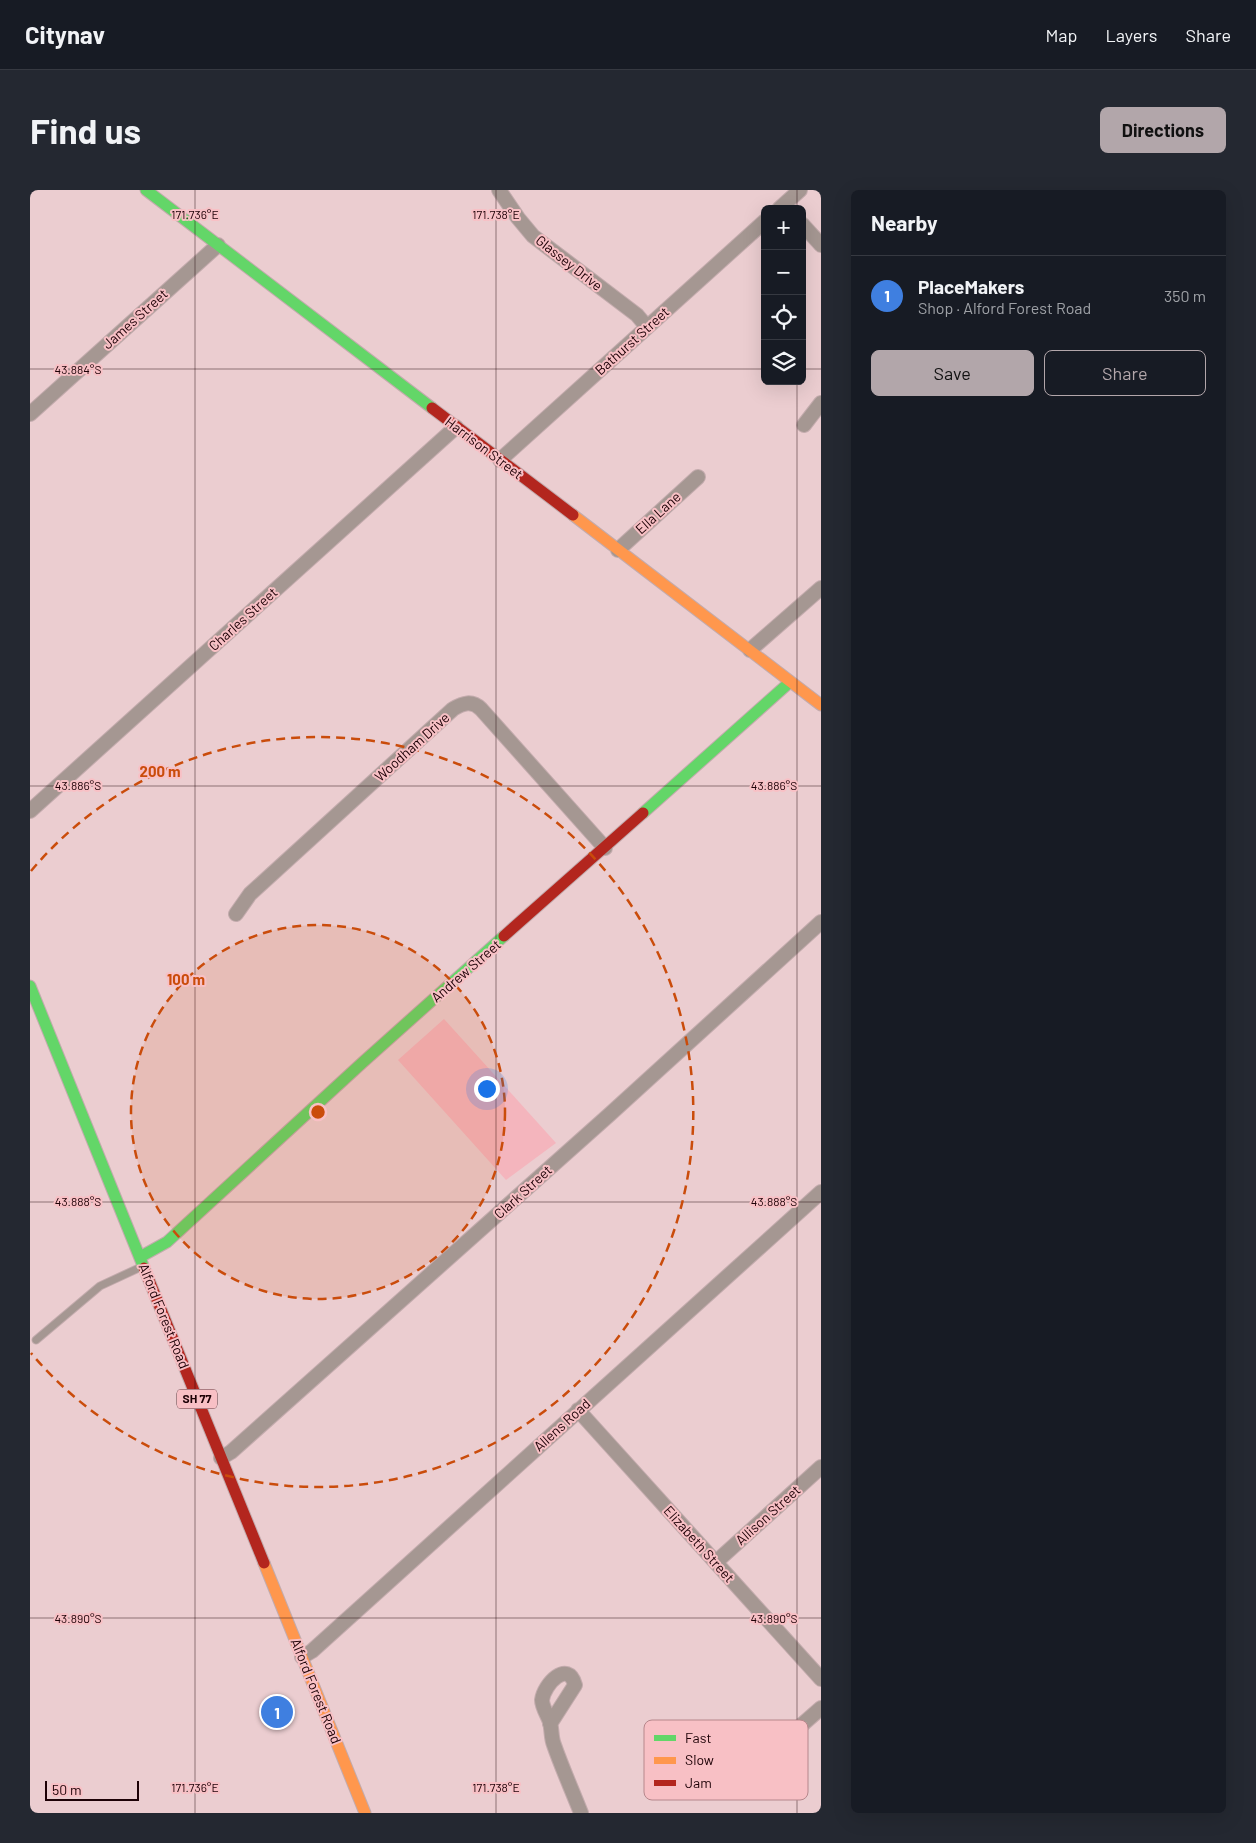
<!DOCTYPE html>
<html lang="en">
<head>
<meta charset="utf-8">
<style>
  :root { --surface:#171b24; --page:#242831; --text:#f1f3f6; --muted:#9ea1a6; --line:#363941; --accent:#b2a6aa }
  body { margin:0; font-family:Barlow,sans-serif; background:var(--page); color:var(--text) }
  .controls { position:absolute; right:15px; top:15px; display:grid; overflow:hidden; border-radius:8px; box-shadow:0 5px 20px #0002 }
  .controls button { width:45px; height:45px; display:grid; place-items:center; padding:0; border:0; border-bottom:1px solid var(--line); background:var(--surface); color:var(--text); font:25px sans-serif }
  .scale { position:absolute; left:15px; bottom:12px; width:94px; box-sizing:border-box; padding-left:5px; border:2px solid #1d0106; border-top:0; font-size:14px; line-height:18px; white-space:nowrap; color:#1d0106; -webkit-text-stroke:4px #f8c0c5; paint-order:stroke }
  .you { position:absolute; left:456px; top:898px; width:18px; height:18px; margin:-12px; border:4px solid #fff; border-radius:50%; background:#1a73e8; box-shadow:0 0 0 8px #1a73e833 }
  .badge { display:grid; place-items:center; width:32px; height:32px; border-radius:50%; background:var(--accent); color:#fff; font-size:16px; font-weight:700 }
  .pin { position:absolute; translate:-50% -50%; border:2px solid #fff; box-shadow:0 1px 5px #0006 }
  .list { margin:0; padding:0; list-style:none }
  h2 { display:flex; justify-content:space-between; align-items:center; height:65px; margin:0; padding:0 20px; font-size:21px }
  h2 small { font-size:16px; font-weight:400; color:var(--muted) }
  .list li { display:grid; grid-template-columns:32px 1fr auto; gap:15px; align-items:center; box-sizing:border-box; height:80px; padding:0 20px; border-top:1px solid var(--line) }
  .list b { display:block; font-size:19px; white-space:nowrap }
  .list p { margin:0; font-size:16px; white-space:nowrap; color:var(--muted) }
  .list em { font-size:16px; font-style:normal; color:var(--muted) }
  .actions { display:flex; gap:10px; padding:15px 20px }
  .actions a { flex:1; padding:11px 0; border:1px solid var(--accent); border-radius:8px; text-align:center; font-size:18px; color:var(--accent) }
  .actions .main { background:var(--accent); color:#111 }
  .icon { flex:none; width:28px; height:28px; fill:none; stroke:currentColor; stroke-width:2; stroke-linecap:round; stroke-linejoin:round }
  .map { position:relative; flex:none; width:791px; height:1623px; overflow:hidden; border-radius:8px }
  header { display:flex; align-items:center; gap:30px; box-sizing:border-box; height:70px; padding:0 25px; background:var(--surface); border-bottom:1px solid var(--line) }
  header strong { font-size:24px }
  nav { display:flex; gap:28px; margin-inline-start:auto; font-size:18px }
  .intro { display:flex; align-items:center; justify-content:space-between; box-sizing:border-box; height:120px; padding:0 30px }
  h1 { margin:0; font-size:35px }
  .button { padding:12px 22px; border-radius:8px; background:var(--accent); color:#111; font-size:18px; font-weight:700 }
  main { display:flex; gap:30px; padding:0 30px }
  aside { flex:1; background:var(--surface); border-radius:8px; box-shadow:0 5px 20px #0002 }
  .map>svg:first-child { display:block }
  .green { fill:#f4b5bd }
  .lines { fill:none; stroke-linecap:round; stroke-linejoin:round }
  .lane-casing { stroke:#c3abad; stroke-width:9 }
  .street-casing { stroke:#c3abad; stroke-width:16 }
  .fast-casing { stroke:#c3abad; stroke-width:13 }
  .slow-casing { stroke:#c3abad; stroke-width:13 }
  .jam-casing { stroke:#c3abad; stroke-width:13 }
  .lane { stroke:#a59792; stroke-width:7 }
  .street { stroke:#a59792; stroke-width:14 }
  .fast { stroke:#63d668; stroke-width:11 }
  .slow { stroke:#ff974d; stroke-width:11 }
  .jam { stroke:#b3261e; stroke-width:11 }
  .ticks { fill:none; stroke:#1d0106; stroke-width:1; stroke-opacity:0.45 }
  .ring { fill:none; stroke:#ca4c0b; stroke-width:2.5; stroke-dasharray:9 6 }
  .labels { text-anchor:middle; stroke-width:4; stroke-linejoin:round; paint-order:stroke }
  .shield { fill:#f8c0c5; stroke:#5f3a3f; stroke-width:1 }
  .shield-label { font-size:12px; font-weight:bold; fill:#1d0106 }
  .street-label { font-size:14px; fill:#1d0106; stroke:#f8c0c5 }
  .key { fill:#f8c0c5; stroke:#b6878c; stroke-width:1 }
  .key-label { font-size:14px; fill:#1d0106 }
  .ticks-label { font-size:12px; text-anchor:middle; fill:#1d0106; stroke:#f8c0c5; stroke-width:4; stroke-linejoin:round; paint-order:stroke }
  .centre { fill:#ca4c0b; stroke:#f8c0c5; stroke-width:2.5 }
  .ring-label { font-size:15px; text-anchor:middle; font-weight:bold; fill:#ca4c0b; stroke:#f8c0c5; stroke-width:4; stroke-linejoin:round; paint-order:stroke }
</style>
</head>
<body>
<header>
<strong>Citynav</strong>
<nav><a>Map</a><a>Layers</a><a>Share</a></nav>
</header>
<div class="intro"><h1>Find us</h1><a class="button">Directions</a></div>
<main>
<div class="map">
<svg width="791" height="1623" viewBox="0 0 791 1623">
  <rect width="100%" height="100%" fill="#ebcdd0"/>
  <path class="green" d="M414,829L526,953L476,990L368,870Z"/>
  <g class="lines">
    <defs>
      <path id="lane" d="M6,1150L70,1096L111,1077"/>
      <path id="street" d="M469,0L488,28L503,46L607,125L617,137
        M749,19L770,0
        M772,34L791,55
        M0,224L188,55
        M774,235L791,213
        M470,270L735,31
        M588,360L668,287
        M720,460L791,398
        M0,621L426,237
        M206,724L220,704L423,519C433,513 442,510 451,519L575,658
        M548,1220L791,1489
        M191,1268L201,1262L579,925L791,732
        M686,1372L791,1277
        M272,1467L282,1461L791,1002
        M520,1534L545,1495C538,1469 514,1494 512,1510C512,1517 518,1526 520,1532C522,1540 521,1548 524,1555C532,1578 542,1600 551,1623
        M697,1587L711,1588L791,1518"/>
      <path id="fast" d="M116,0L402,218
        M613,623L760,492
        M0,796L114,1078
        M110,1067L137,1052L332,873L474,746"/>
      <path id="slow" d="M543,325L791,515
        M234,1373L335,1623"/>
      <path id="jam" d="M402,218L543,325
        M474,746L613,623
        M114,1078L234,1373"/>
    </defs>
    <use href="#lane" class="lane-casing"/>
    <use href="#street" class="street-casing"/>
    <use href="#fast" class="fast-casing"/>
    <use href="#slow" class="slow-casing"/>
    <use href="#jam" class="jam-casing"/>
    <use href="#lane" class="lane"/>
    <use href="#street" class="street"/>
    <use href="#fast" class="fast"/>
    <use href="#slow" class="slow"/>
    <use href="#jam" class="jam"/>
  </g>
  <path class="ticks" d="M165,0V1623M466,0V1623M767,0V19M0,179H735M772,179H791M767,191V1623M0,596H791M0,1012H791M0,1428H791"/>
  <circle cx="288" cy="922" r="187" fill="#ca4c0b" fill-opacity=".12"/>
  <g class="ring">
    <circle cx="288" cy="922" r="187"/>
    <path d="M1 681A375 375 0 1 1 1 1163"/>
  </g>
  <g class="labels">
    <rect class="shield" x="147" y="1199.5" width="40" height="19" rx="4"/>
    <g class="shield-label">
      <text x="167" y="1213">SH 77</text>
    </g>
    <g class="street-label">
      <text transform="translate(539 73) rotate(38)" y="5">Glassey Drive</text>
      <text transform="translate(105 129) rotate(-42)" y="5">James Street</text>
      <text transform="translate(602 151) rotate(-42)" y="5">Bathurst Street</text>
      <text transform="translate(454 258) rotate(37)" y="5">Harrison Street</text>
      <text transform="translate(628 323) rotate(-42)" y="5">Ella Lane</text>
      <text transform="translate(213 429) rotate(-42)" y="5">Charles Street</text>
      <text transform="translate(382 557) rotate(-42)" y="5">Woodham Drive</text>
      <text transform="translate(436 781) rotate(-41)" y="5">Andrew Street</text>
      <text transform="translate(493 1002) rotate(-42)" y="5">Clark Street</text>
      <text transform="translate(134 1126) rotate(68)" y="5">Alford Forest Road</text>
      <text transform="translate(532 1235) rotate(-42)" y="5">Allens Road</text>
      <text transform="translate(738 1325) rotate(-42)" y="5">Allison Street</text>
      <text transform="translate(669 1354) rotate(48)" y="5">Elizabeth Street</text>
      <text transform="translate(286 1501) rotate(68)" y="5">Alford Forest Road</text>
    </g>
  </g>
  <rect x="614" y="1530" width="164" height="80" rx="8" class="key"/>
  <rect x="624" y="1545" width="22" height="6" fill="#63d668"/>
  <rect x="624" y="1567" width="22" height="7" fill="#ff974d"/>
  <rect x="624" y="1590" width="22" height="6" fill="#b3261e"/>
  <g class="key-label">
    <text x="655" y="1553">Fast</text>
    <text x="655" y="1575">Slow</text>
    <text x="655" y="1598">Jam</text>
  </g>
  <g class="ticks-label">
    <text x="165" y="29">171.736°E</text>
    <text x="466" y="29">171.738°E</text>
    <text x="48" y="184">43.884°S</text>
    <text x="48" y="600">43.886°S</text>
    <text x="744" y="600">43.886°S</text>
    <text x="48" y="1016">43.888°S</text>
    <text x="744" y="1016">43.888°S</text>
    <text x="48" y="1433">43.890°S</text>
    <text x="744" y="1433">43.890°S</text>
    <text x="165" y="1602">171.736°E</text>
    <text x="466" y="1602">171.738°E</text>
  </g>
  <circle cx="288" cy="922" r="8" class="centre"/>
  <g class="ring-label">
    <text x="130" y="587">200 m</text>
    <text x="156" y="795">100 m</text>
  </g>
</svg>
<div class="controls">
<button>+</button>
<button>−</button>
<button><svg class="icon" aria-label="locate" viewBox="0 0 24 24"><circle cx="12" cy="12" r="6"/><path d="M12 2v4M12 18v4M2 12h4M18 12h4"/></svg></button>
<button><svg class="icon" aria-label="layers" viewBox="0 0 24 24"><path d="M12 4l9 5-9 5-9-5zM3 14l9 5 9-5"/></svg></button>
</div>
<div class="scale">50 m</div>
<div class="you"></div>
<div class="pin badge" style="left:247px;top:1522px;background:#3f7fe0">1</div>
</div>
<aside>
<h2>Nearby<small></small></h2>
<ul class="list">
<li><span class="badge" style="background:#3f7fe0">1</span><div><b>PlaceMakers</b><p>Shop · Alford Forest Road</p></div><em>350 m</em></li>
</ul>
<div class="actions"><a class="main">Save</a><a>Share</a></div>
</aside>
</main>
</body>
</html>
